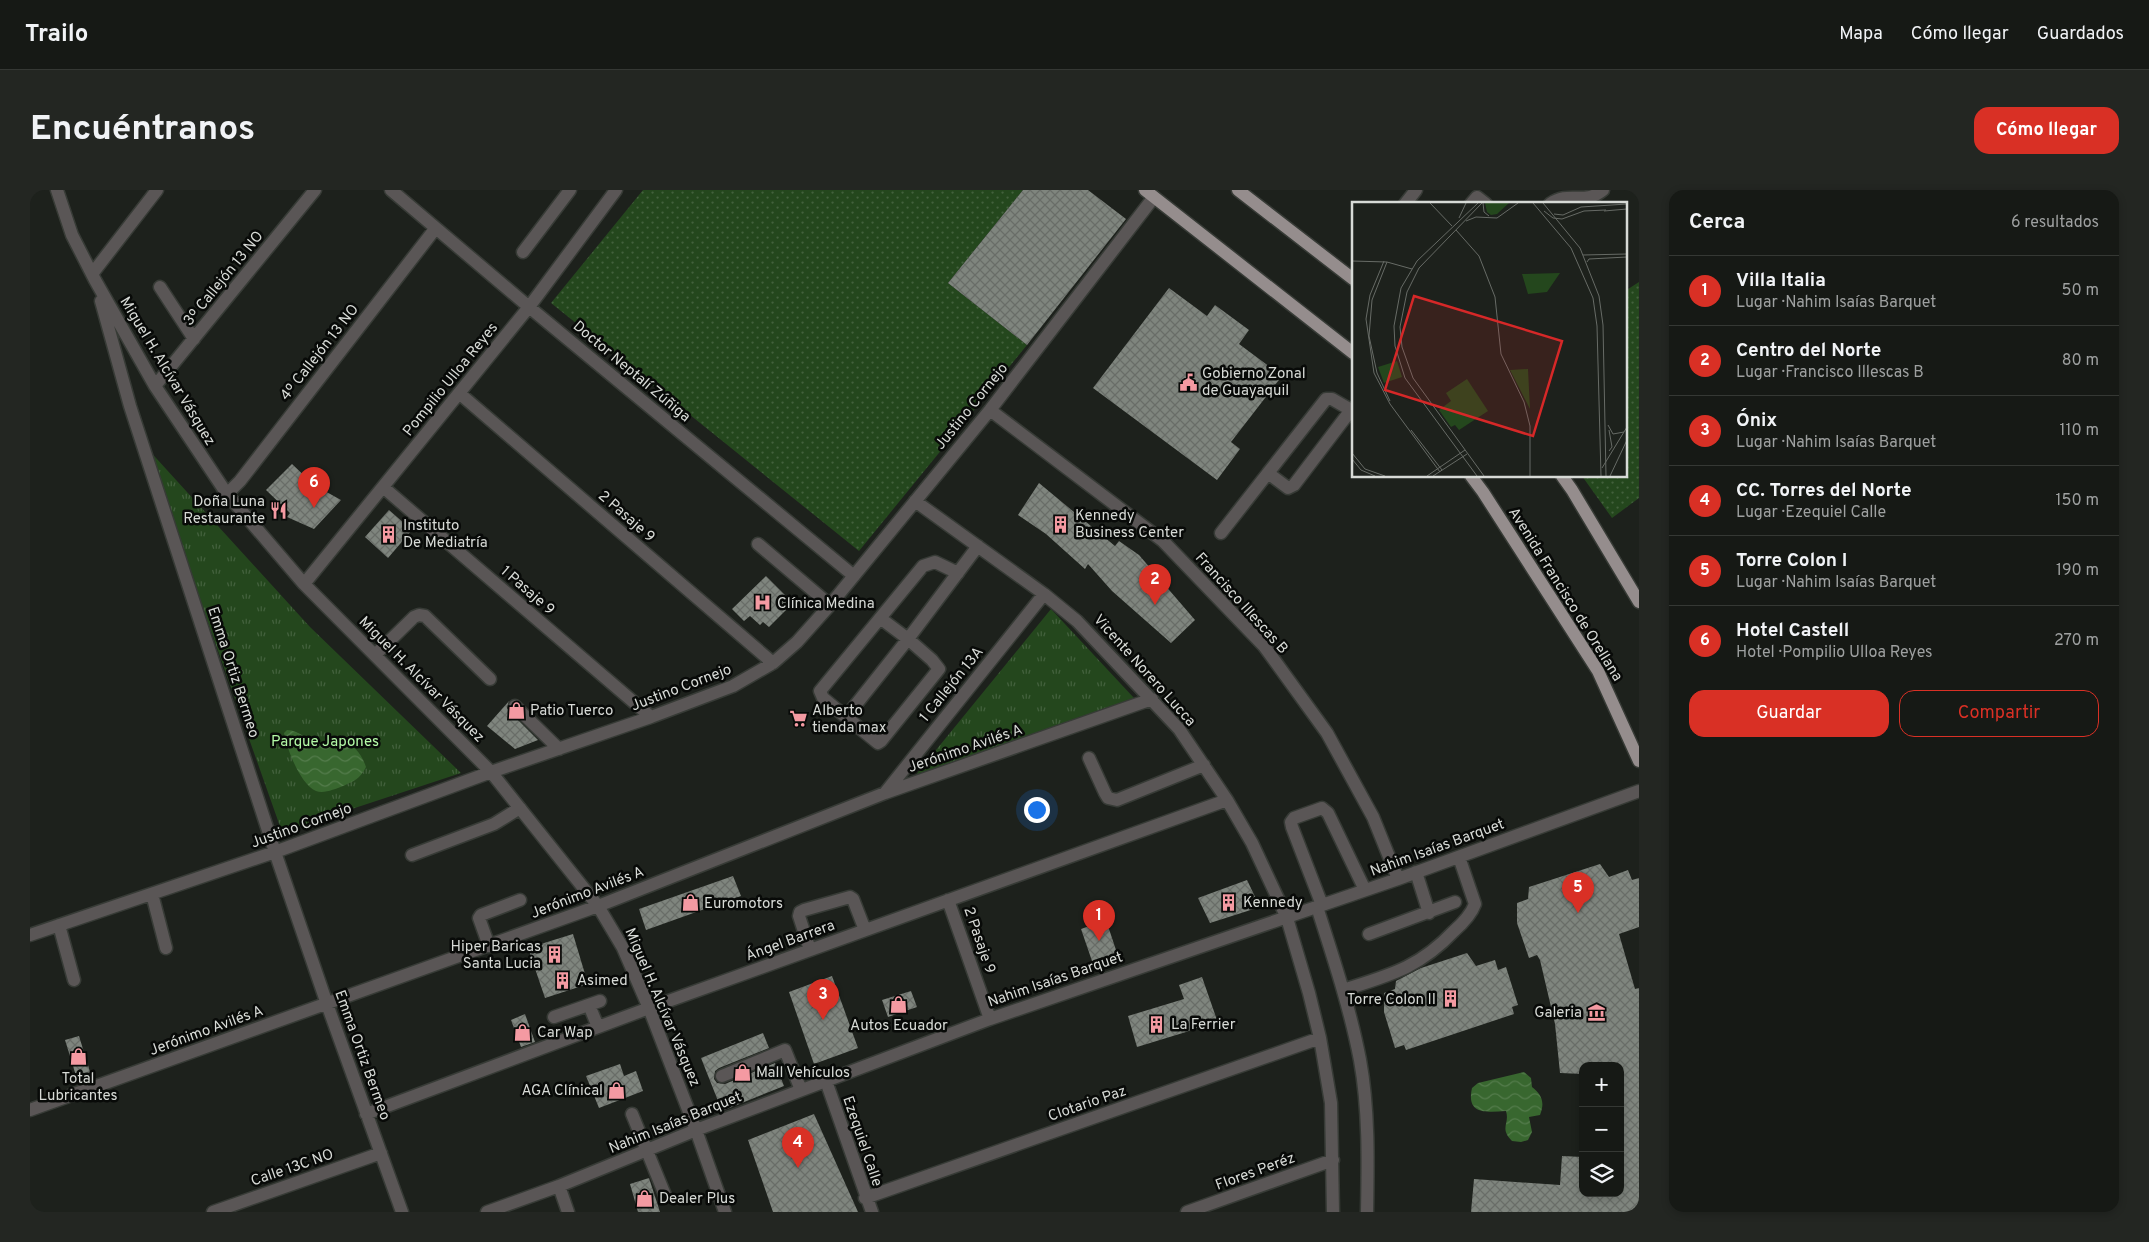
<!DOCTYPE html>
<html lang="es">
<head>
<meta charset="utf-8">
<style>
  :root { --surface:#161915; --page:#232622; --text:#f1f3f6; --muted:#9ea0a0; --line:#353834; --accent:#d93025 }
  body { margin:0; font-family:Overpass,sans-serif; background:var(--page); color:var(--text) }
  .controls { position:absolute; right:15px; bottom:15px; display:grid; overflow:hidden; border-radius:10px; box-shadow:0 2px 8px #0003 }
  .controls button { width:45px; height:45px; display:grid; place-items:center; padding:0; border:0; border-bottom:1px solid var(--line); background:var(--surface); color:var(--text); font:25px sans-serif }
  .you { position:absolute; left:1006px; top:619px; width:18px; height:18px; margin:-12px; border:4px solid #fff; border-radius:50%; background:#1a73e8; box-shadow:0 0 0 8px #1a73e833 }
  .badge { display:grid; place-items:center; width:32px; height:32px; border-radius:50%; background:var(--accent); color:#fff; font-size:16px; font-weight:700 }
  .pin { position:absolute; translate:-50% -41px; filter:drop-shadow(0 1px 2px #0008) }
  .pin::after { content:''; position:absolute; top:26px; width:18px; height:15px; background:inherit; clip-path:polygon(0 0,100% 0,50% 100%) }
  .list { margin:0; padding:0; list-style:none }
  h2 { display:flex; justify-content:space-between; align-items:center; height:65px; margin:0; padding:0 20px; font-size:21px }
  h2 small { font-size:16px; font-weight:400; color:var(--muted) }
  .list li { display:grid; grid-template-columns:32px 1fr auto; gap:15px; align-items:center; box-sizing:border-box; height:70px; padding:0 20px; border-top:1px solid var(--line) }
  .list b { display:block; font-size:19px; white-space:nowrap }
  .list p { margin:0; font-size:16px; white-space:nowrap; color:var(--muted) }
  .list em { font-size:16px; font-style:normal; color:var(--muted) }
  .actions { display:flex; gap:10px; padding:15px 20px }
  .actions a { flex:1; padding:11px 0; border:1px solid var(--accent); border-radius:15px; text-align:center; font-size:18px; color:var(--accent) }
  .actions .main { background:var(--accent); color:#fff }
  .icon { flex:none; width:28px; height:28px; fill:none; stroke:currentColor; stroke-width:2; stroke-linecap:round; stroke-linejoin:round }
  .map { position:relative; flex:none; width:1609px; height:1022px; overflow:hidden; border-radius:15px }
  header { display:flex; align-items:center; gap:30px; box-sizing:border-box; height:70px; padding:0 25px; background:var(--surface); border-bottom:1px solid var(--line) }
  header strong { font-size:24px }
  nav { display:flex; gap:28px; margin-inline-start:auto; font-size:18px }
  .intro { display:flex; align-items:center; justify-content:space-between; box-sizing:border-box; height:120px; padding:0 30px }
  h1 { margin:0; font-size:35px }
  .button { padding:12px 22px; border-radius:15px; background:var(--accent); color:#fff; font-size:18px; font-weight:700 }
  main { display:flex; gap:30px; padding:0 30px }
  aside { flex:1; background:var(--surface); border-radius:15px; box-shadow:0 2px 8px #0003 }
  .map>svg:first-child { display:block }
  .grass { fill:url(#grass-dots) }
  .park { fill:url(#park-tufts) }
  .water { fill:url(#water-waves) }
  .building { fill:url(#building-cross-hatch) }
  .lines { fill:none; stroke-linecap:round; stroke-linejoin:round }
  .minor-casing { stroke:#373b36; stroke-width:15 }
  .major-casing { stroke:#373b36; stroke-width:15 }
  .minor { stroke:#5a5656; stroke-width:12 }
  .major { stroke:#958d8d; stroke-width:12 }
  .labels { text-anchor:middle; stroke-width:5; stroke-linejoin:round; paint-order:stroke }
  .street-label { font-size:15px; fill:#d7dad6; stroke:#080a08 }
  .poi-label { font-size:15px; fill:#d7dad6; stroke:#080a08; text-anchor:start }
  .park-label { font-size:15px; fill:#b4faa7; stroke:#080a08 }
  .inset-road { fill:none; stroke:#676b66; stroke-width:1 }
  .view { fill:#d62828; fill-opacity:0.15; stroke:#d62828; stroke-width:2.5 }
  .inset-edge { fill:none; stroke:#d7dad6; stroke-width:2.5 }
</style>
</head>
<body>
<header>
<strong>Trailo</strong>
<nav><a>Mapa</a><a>Cómo llegar</a><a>Guardados</a></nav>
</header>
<div class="intro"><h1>Encuéntranos</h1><a class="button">Cómo llegar</a></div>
<main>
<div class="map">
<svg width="1609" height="1022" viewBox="0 0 1609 1022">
  <defs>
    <pattern id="grass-dots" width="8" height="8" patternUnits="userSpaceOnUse" patternTransform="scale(1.25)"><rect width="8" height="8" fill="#24471d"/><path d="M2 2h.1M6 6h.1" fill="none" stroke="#43613d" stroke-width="1.8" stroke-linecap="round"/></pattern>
    <pattern id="park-tufts" width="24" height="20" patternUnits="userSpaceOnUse" patternTransform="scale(1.25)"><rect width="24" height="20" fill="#24471d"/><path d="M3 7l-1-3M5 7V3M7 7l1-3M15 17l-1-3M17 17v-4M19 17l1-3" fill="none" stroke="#43613d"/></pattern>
    <pattern id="water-waves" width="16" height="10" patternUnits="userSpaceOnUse" patternTransform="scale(1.25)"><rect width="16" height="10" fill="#38672f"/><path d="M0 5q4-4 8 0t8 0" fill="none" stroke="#547c4c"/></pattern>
    <pattern id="building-cross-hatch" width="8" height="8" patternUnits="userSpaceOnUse" patternTransform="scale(1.25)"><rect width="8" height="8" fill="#7f857e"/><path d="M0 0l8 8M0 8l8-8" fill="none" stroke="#696d68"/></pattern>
  </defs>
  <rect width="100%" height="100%" fill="#1d211c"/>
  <path class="grass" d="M613,0H993L918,93L997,155L829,361L521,113Z
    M1609,92V308L1582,328L1552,286H1595V101Z"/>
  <path class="park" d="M116,257L280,437L431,583L252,642Z
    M1021,419L1104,508L884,587Z"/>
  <path class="water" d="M257,540C270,540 278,552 290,554C296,554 303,550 310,551C323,552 332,565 336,577C330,589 324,591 313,596C305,599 294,604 286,601C270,594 257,559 254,543Z
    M1494,882L1501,888L1502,897C1512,905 1515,912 1510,925L1499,927L1502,942L1498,950L1491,952L1482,951C1469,938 1480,934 1476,921C1456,922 1436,925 1442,898L1448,893Z"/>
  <path class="building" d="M993,0H1058L1096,29L997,155L918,93Z
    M1139,98L1177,126L1185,115L1219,140L1209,154L1252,186L1201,252L1210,259L1187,290L1063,198Z
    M262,274L284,295L311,310L284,339L257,327L260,323L236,300Z
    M1009,293L1085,356L1089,351L1109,365L1165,430L1141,453L1082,401L1058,374L1055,379L1016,344L988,325Z
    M359,320L382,340L358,368L335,347Z
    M736,386L758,408V418L739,437L733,432L730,435L720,426L714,431L702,419Z
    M479,511L477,518L479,521L508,550L485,559L457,536Z
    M1570,674L1579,687L1598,680L1602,690L1609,688V737L1589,744L1605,799L1609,798V1022H1441L1444,989L1530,995L1532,966L1553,967V1003H1590V876H1553V884L1530,883L1525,834L1510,770L1507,765L1499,768L1487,733V713L1498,709L1499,697Z
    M703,686L711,706L616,740L609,719Z
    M1217,690L1230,717L1180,733L1168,708Z
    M1076,730L1087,763L1062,771L1051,739Z
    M543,744L558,794L515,808L498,758Z
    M1437,763L1446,776L1465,770L1468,780L1476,777L1488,815L1482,817L1484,824L1376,860L1374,855L1365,858L1354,822V803L1365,799L1366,791L1391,778Z
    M802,786L828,858L784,874L759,802Z
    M1172,787L1187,830L1156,842L1107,857L1098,826L1154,809L1149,795Z
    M881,801L887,817L858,827L852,810Z
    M495,824L505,852L491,857L481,830Z
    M733,843L739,858L689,878L685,881L684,889L687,893L695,894L745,873L754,896L692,921L671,868Z
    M49,846L61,885L47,889L35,850Z
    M590,874L594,886L606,881L613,901L569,918L556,886Z
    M784,924L828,1022H743L718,950Z
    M619,988L630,1022H608L600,994Z"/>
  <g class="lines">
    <defs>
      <path id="minor" d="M27,0L42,45L65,90L125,196L197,304L274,394L461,582L568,716L593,758L619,818L666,940L695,1022
        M361,0L499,117L824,386
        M1375,14L1386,0
        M1441,14L1447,7L1456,14
        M1520,14C1540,0 1554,16 1573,0
        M493,62L540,0
        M62,84L127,0
        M130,97L164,149
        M71,111L100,216L245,662L297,814L372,1022
        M125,196L285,0
        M429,203L743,473
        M960,220L1133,351L1234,456L1297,543L1343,627L1368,689
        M1321,220L1302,209H1296L1238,283L1258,298L1264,295L1321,220L1323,218
        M353,297L621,527
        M197,304L210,291L405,39
        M885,311L1014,404L1047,431L1149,539L1197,610L1222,653L1257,728L1279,803L1290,848L1301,913L1303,1022
        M1191,343L1238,283
        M728,354L800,415
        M274,394L499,117L586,0
        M850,428L878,449L948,356
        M878,449L902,470L909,479L851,551L848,553L816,527Z
        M346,464L384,427L389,425L395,426L460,489
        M485,516L529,559
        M816,527L793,508L790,501L893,376L905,372L928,383
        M1059,568L1075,603L1078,608L1087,610L1174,575
        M855,603L1014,404
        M382,665L464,634L490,618
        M1386,682L1399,723
        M122,704L136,758
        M918,710L960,829
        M1292,715L1262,637L1261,632L1264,628L1292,618L1298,623L1335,700
        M1287,717C1303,767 1320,818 1330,870C1339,919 1338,972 1337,1022
        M29,735L44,790
        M1339,744L1425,712
        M0,745L245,662L461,582L621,527L703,496L743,473L767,452L800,415L960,220L1124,7
        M459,756L449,728L451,725L490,710
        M780,760L769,726L770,722L774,720L820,707L823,709L835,740
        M1313,800C1360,785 1389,778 1424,741C1433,733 1441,725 1445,714L1429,667
        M559,815L568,837
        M524,827L570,811
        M692,886L755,860L771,900
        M796,891L842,1022
        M0,920L568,716L855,603L1122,509
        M336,924L619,818L1197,610
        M602,924L635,1005
        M529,996L538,1022
        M835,1008L1290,848
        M183,1022L351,963
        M457,1022L529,996L666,940L960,829L1368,689L1609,601
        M1157,1022L1303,970"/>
      <path id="major" d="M1115,0L1323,163
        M1208,0L1323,89
        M1441,286L1453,302L1568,481L1609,571
        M1532,286L1542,300L1609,412"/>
    </defs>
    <use href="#minor" class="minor-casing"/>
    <use href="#major" class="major-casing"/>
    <use href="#minor" class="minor"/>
    <use href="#major" class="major"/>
  </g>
  <defs>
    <symbol id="civic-bare" viewBox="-9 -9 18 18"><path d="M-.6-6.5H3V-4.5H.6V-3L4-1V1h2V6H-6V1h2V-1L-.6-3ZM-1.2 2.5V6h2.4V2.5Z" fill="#f49aa2" stroke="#080a08" stroke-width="2.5" paint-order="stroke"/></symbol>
    <symbol id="restaurant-bare" viewBox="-9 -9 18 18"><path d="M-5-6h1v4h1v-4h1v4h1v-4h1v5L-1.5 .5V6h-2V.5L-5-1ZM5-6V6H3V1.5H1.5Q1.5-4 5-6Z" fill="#f49aa2" stroke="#080a08" stroke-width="2.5" paint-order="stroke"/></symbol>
    <symbol id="building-bare" viewBox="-9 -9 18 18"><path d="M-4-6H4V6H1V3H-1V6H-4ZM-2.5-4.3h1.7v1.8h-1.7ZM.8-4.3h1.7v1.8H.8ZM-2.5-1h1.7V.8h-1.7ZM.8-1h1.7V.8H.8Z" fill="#f49aa2" stroke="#080a08" stroke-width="2.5" paint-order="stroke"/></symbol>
    <symbol id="hospital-bare" viewBox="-9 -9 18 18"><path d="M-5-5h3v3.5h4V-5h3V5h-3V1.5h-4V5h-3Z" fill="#f49aa2" stroke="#080a08" stroke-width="2.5" paint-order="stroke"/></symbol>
    <symbol id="shop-bare" viewBox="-9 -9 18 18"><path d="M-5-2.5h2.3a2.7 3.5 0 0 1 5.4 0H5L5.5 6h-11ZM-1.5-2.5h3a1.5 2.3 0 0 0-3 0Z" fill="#f49aa2" stroke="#080a08" stroke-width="2.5" paint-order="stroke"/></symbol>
    <symbol id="supermarket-bare" viewBox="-9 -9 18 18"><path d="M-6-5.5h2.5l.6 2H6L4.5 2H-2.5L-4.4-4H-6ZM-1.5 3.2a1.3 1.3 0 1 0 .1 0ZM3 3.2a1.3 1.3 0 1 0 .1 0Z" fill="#f49aa2" stroke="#080a08" stroke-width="2.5" paint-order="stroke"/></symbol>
    <symbol id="museum-bare" viewBox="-9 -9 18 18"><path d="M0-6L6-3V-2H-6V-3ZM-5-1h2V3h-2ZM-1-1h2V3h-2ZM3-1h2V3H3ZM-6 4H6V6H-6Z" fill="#f49aa2" stroke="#080a08" stroke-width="2.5" paint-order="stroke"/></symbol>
  </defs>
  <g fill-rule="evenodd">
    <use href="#civic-bare" x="1146" y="180" width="25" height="25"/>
    <use href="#restaurant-bare" x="236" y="308" width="25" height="25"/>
    <use href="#building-bare" x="1018" y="322" width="25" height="25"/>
    <use href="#building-bare" x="346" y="332" width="25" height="25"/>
    <use href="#hospital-bare" x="720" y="400" width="25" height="25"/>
    <use href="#shop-bare" x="474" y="508" width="25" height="25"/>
    <use href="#supermarket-bare" x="756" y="516" width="25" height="25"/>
    <use href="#building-bare" x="1186" y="700" width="25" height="25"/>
    <use href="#shop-bare" x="648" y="700" width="25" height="25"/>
    <use href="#building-bare" x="512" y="752" width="25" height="25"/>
    <use href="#building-bare" x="520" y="778" width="25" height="25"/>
    <use href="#building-bare" x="1408" y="796" width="25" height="25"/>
    <use href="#shop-bare" x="856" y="802" width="25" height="25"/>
    <use href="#museum-bare" x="1554" y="810" width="25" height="25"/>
    <use href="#building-bare" x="1114" y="822" width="25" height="25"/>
    <use href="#shop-bare" x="480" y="830" width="25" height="25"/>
    <use href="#shop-bare" x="36" y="854" width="25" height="25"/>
    <use href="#shop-bare" x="700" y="870" width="25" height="25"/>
    <use href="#shop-bare" x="574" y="888" width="25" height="25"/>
    <use href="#shop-bare" x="602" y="996" width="25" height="25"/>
  </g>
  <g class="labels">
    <g class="street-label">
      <text transform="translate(193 88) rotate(-51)" y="5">3º Callejón 13 NO</text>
      <text transform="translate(289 162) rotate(-52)" y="5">4º Callejón 13 NO</text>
      <text transform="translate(138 181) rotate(59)" y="5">Miguel H. Alcívar Vásquez</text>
      <text transform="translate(602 181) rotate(40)" y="5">Doctor Neptalí Zúñiga</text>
      <text transform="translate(420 189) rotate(-51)" y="5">Pompilio Ulloa Reyes</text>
      <text transform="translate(941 216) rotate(-51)" y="5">Justino Cornejo</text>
      <text transform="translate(597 326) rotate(41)" y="5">2 Pasaje 9</text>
      <text transform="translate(498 400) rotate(41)" y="5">1 Pasaje 9</text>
      <text transform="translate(1536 404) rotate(58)" y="5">Avenida Francisco de Orellana</text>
      <text transform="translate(1212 413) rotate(48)" y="5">Francisco Illescas B</text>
      <text transform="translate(1115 480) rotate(48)" y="5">Vicente Norero Lucca</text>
      <text transform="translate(204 482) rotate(72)" y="5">Emma Ortiz Bermeo</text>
      <text transform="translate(392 489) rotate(45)" y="5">Miguel H. Alcívar Vásquez</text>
      <text transform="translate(921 494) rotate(-51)" y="5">1 Callejón 13A</text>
      <text transform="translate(651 497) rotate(-21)" y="5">Justino Cornejo</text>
      <text transform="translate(935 558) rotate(-19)" y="5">Jerónimo Avilés A</text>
      <text transform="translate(271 635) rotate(-20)" y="5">Justino Cornejo</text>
      <text transform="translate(1407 657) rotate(-20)" y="5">Nahim Isaías Barquet</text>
      <text transform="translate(557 702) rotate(-21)" y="5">Jerónimo Avilés A</text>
      <text transform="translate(760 750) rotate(-20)" y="5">Ángel Barrera</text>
      <text transform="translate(950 750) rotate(71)" y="5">2 Pasaje 9</text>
      <text transform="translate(1025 789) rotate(-19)" y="5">Nahim Isaías Barquet</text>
      <text transform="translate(633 817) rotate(67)" y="5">Miguel H. Alcívar Vásquez</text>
      <text transform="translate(176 840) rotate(-20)" y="5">Jerónimo Avilés A</text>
      <text transform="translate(333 865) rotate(70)" y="5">Emma Ortiz Bermeo</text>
      <text transform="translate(1057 913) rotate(-19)" y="5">Clotario Paz</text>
      <text transform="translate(645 932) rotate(-22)" y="5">Nahim Isaías Barquet</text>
      <text transform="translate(833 951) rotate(71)" y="5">Ezequiel Calle</text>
      <text transform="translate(262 977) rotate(-19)" y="5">Calle 13C NO</text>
      <text transform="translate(1225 981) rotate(-20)" y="5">Flores Peréz</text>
    </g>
    <g class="poi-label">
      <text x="1172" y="188">Gobierno Zonal<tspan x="1172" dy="17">de Guayaquil</tspan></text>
      <text x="235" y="316" text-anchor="end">Doña Luna<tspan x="235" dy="17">Restaurante</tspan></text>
      <text x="1045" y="330">Kennedy<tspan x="1045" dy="17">Business Center</tspan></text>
      <text x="373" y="340">Instituto<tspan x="373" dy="17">De Mediatría</tspan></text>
      <text x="747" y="418">Clínica Medina</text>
      <text x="500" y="525">Patio Tuerco</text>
      <text x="782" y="525">Alberto<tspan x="782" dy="17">tienda max</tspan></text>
      <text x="1213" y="717">Kennedy</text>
      <text x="674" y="718">Euromotors</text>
      <text x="511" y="761" text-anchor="end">Hiper Baricas<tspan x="511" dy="17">Santa Lucia</tspan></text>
      <text x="547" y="795">Asimed</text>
      <text x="1406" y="814" text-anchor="end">Torre Colon II</text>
      <text x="1552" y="827" text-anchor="end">Galeria</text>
      <text x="1141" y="839">La Ferrier</text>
      <text x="869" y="840" text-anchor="middle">Autos Ecuador</text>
      <text x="507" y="847">Car Wap</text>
      <text x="726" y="887">Mall Vehículos</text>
      <text x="48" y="893" text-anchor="middle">Total<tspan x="48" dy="17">Lubricantes</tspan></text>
      <text x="573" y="905" text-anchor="end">AGA Clínical</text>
      <text x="629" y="1013">Dealer Plus</text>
    </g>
    <g class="park-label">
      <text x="295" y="556">Parque Japones</text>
    </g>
  </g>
  <g transform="translate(1322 12)">
    <rect width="275" height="275" fill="#1d211c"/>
    <path d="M45,159L50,175L32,181L26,165ZM115,177L136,209L107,228L103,223L99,225L87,208L99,199L94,191Z" fill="#24471d"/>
    <path d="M133,1H157L145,12L139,13L135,10ZM208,71L195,90L176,92L170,72ZM176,167L178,207L158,168Z" fill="#24471d"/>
    <path class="inset-road" d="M78,1L100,24M130,1L67,66L55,90L48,125L50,145L61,176L132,274M131,1L132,10L137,14M181,1L219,46L241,96L245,124L249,274M191,1L228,46L247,94L251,123L254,274M192,9L201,16L210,17L232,9L254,8M252,9L275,7M202,12L211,13L229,5L275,2M107,16L114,1M114,19L124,15L145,16L166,1M104,28L127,54L143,95L149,152L172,200L178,224V274M231,53L275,52M0,59L35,60L60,67M32,59L18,93L14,117L22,171L38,202L88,270M35,60L20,98L17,134L25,171L38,199M235,60L237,57L275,55M256,223L261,232L272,230M59,228L90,268M257,249L260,245L257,228M0,251L13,267L33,274M0,257L9,268L23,274M250,266L275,225M75,274L113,248M81,274L115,252M125,274L53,176L43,144L42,124L49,86L65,59L126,1M258,274L275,238"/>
    <path class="view" d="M62,94L210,139L181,234L33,188Z"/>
    <rect width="275" height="275" class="inset-edge"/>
  </g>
</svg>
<div class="controls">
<button>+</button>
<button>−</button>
<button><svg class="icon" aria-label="layers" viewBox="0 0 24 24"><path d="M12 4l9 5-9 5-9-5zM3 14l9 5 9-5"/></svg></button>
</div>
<div class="you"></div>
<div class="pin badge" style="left:1069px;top:751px">1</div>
<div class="pin badge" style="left:1125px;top:415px">2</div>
<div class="pin badge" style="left:793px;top:830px">3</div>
<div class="pin badge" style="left:768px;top:978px">4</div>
<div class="pin badge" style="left:1548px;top:723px">5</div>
<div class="pin badge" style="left:284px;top:318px">6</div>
</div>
<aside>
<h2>Cerca<small>6 resultados</small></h2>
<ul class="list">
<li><span class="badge">1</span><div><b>Villa Italia</b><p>Lugar · Nahim Isaías Barquet</p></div><em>50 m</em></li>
<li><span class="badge">2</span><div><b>Centro del Norte</b><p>Lugar · Francisco Illescas B</p></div><em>80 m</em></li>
<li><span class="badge">3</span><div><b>Ónix</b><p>Lugar · Nahim Isaías Barquet</p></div><em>110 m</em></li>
<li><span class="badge">4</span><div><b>CC. Torres del Norte</b><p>Lugar · Ezequiel Calle</p></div><em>150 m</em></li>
<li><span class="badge">5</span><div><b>Torre Colon I</b><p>Lugar · Nahim Isaías Barquet</p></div><em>190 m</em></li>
<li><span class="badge">6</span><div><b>Hotel Castell</b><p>Hotel · Pompilio Ulloa Reyes</p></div><em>270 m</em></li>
</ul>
<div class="actions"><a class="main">Guardar</a><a>Compartir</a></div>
</aside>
</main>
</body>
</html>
